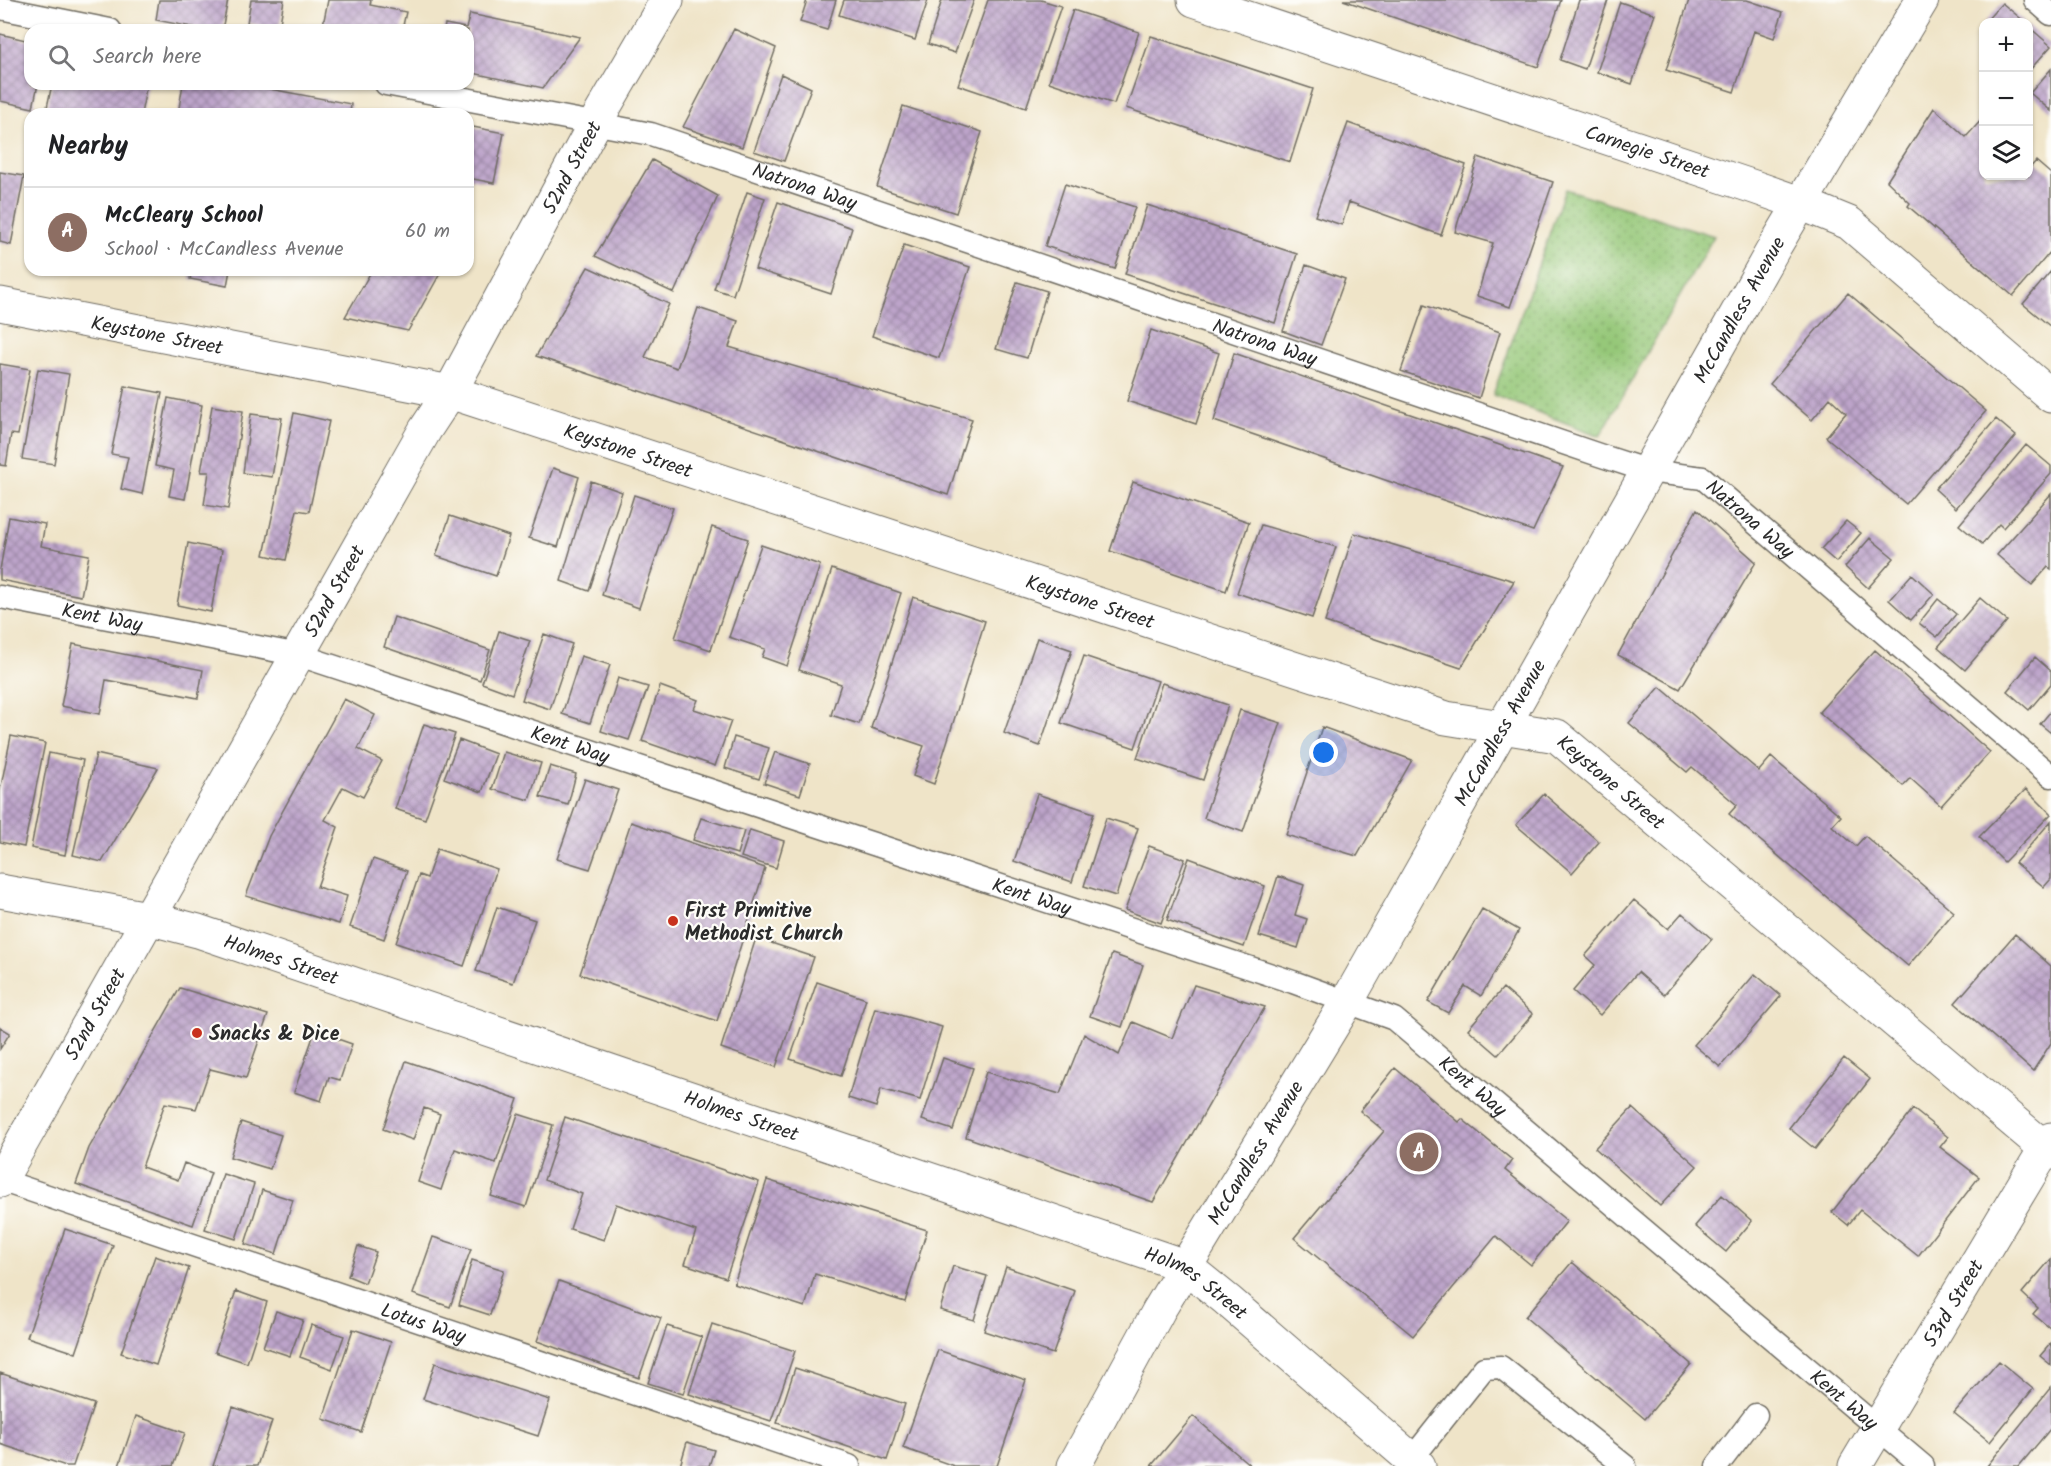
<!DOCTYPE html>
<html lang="en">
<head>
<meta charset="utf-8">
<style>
  :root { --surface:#fff; --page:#f2f2f2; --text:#202124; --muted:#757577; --line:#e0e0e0; --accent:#c8321e }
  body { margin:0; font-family:Kalam,sans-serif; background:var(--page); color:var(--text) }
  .controls { position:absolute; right:18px; top:18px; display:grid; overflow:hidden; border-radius:12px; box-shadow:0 2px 4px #0004 }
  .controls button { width:54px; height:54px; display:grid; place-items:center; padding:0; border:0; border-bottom:2px solid var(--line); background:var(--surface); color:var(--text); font:30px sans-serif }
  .you { position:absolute; left:1324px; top:753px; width:21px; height:21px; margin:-15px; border:4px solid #fff; border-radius:50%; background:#1a73e8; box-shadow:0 0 0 9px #1a73e833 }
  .badge { display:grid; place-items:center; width:39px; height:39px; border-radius:50%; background:var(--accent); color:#fff; font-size:20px; font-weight:700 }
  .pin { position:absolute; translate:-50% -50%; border:3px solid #fff; box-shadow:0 2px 6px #0006 }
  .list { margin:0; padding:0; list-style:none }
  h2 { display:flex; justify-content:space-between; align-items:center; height:78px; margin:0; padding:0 24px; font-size:26px }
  h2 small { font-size:20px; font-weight:400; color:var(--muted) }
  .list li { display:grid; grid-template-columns:39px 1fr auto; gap:18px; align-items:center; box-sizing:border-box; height:90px; padding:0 24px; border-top:2px solid var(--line) }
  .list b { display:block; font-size:22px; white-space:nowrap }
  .list p { margin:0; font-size:20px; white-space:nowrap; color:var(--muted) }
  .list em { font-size:20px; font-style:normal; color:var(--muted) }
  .icon { flex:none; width:33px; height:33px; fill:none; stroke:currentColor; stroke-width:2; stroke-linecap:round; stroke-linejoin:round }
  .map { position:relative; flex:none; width:2051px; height:1466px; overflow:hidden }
  .search { position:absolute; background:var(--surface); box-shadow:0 2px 4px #0004; left:24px; top:24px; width:450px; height:66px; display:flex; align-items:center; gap:15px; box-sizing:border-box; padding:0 21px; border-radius:18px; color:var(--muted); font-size:22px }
  .panel { position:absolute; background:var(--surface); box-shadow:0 2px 4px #0004; left:24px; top:108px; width:450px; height:168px; border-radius:18px }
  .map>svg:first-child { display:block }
  .green { fill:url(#green-dots); stroke:#607a52; stroke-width:1.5 }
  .building { fill:url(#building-cross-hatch) }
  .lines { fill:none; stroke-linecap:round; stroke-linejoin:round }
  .lane-casing { stroke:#706c62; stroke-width:25 }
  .street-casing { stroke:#706c62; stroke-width:35 }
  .lane { stroke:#fff; stroke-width:22 }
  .street { stroke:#fff; stroke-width:33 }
  .poi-dot { fill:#c8321e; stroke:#fdfcf7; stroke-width:2 }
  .labels { text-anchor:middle; stroke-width:4.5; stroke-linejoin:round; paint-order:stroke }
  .street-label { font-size:20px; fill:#2b2b2b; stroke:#fdfcf7 }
  .poi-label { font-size:20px; font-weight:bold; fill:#2b2b2b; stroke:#fdfcf7; text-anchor:start }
</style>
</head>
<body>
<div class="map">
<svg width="2051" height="1466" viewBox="0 0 2051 1466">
  <defs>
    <pattern id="green-dots" width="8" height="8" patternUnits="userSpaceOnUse" patternTransform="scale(1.5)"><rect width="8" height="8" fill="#96c879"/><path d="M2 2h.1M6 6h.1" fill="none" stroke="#7ba363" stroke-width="1.8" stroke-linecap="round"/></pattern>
    <pattern id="building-cross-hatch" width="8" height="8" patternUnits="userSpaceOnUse" patternTransform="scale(1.5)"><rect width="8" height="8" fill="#bda4ca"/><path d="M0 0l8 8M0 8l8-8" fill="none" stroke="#9a86a4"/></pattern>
  </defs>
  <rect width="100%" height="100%" fill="#fdfcf7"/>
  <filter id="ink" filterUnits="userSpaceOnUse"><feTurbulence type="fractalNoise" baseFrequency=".0167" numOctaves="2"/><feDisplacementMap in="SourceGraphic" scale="12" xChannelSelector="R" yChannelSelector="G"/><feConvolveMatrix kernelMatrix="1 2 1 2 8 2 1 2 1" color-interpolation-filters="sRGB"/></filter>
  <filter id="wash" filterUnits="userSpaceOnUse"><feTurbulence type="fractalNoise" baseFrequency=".008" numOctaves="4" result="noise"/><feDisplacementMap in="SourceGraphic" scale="24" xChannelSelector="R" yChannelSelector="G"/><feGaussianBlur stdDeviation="1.35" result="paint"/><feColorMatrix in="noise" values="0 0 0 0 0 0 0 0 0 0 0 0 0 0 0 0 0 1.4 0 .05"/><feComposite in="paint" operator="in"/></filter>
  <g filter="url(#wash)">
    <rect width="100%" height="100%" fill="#efe4c8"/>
    <path class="green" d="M1565,189L1714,236L1600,436L1493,395Z"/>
    <g id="blocks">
      <path class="building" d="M159,0H228L222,30H207L156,20Z
        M251,0H284L279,29L247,23Z
        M328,0H371L370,5L406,12L402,30H322Z
        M807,0H836L827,30L800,22Z
        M844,0H928L915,40L839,15Z
        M942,0H974L955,53L928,44Z
        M988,0H1041L1061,6L1026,108L958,85Z
        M1343,0H1561L1538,67Z
        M1579,0H1608L1585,69L1560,60Z
        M1689,0H1747L1783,12L1774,38L1754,31L1734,92L1666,70Z
        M1620,2L1655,14L1632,84L1597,72Z
        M2002,3L2025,22H1985Z
        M1073,10L1139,32L1114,104L1049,82Z
        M470,14L580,37L543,88L468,72V30H444L445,24L466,28Z
        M2028,26L2051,46L2028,72Z
        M734,29L776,48L742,147L683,127Z
        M0,34L30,41V84H38L33,108L0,101Z
        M1151,36L1313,89L1290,162L1126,108Z
        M2051,69V111L2030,93Z
        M781,74L811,88L784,161L754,151Z
        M52,84H147L141,114H57L46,112Z
        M183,84H243L351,104L350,114H178Z
        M903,106L982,132L956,213L877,187Z
        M1934,108L1966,137L1984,117V176H2028V170L2036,161L2051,174V251L2013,296L1908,206L1910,203L1887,181Z
        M1348,123L1466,165L1441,235L1349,202L1342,225L1315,216Z
        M468,126L504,133L494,183L468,178Z
        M1478,157L1553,182L1510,307L1477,296L1493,243L1455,232Z
        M652,160L718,196L674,293L595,256Z
        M0,172L24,176L11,245L0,242Z
        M1065,184L1135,207L1115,269L1045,246Z
        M747,192L765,198L733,295L714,289Z
        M778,202L852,228L831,294L755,269Z
        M1147,205L1297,254L1275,323L1125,274Z
        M904,245L970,267L939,358L872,336Z
        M1306,265L1345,279L1321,345L1283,331Z
        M588,267L669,304L645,357L677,368L698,308L738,321L729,347L972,419L948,495L536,356Z
        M192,270H230L227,286L190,279Z
        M372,270H442L408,331L345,317Z
        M2051,271V327L2023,304Z
        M1017,282L1047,291L1027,358L996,349Z
        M1848,293L1986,411L1906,504L1826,437L1846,413L1830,398L1812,420L1770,384Z
        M1424,305L1500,332L1479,398L1401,371Z
        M1151,330L1219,353L1196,424L1127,401Z
        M1234,353L1563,467L1533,531L1214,421Z
        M0,364L30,369L18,435L11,434L6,466L0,465Z
        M38,369L69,374L54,464L22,459Z
        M125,386L162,393L142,494L121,489L128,457L111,454Z
        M168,398L202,405L185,499L169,496L174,470L155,466Z
        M212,406L243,411L228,509L204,505L209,472H201Z
        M294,413L329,421L309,512L297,510L286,560L264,555Z
        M251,414L282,418L272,477L243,473Z
        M1996,419L2016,436L1956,508L1935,489Z
        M2026,445L2051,466V474L2003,528L1999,524L1982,544L1959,525Z
        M553,468L579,477L558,547L529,538Z
        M591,481L622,492L589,591L561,581Z
        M1133,482L1249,522L1226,591L1110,551Z
        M2051,494V569L2048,567L2032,585L1997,555Z
        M634,495L673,508L639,608L602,595Z
        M1697,509L1756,562L1680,689L1618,655Z
        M450,516L509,536L496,576L436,556Z
        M9,517L45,524L41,546L89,555L81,596L0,580V570Z
        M1846,521L1861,533L1836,562L1821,549Z
        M1261,525L1336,547L1312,618L1237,593Z
        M712,527L748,539L711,650L675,638Z
        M1354,533L1514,581L1461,668L1325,622Z
        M1870,538L1894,558L1868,588L1845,567Z
        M188,543L222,550L211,612L177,605Z
        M761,545L820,565L787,666L762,657L765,649L729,637Z
        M832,569L901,593L859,724L831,715L841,684L799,670Z
        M1912,574L1934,594L1911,620L1889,600Z
        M913,597L985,621L934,784L913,776L924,746L871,728Z
        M1980,598L2007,621L1965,670L1938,647Z
        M1938,599L1956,614L1937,637L1919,623Z
        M394,617L490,650L480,680L384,647Z
        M499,631L530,641L512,694L482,683Z
        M544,634L572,644L550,709L522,700Z
        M1037,638L1072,650L1040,746L1004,733Z
        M73,644L203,670L198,698L106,680L100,714L61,706Z
        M1875,650L1990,752L1941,806L1910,778L1903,786L1819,712Z
        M581,656L610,665L590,723L562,714Z
        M1084,656L1158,681L1135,748L1061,723Z
        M2035,657L2051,671V684L2029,710L2007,691Z
        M618,678L648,687L629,740L601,731Z
        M1162,683L1228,705L1203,780L1137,758Z
        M660,686L698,700L694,709L731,721L715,766L642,741Z
        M1660,687L1759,771L1771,757L1841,816L1832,826L1856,846L1865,836L1954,912L1908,966L1729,814L1737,805L1692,767L1687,772L1629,723Z
        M344,699L375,715L358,749L382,761L363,797L343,787L325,820L338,827L317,887L347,896L339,924L246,896L269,836Z
        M1240,710L1281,723L1243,832L1204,818Z
        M2051,711V733L2040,724Z
        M424,724L455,734L425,819L395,809Z
        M1322,727L1412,760L1357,856L1286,835Z
        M11,736L45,743L24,847L0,842V791Z
        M734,737L769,748L759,779L725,768Z
        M459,740L496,754L482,792L444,778Z
        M504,752L541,763L529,800L492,789Z
        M775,752L810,764L800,795L764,783Z
        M49,753L83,760L65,855L31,848Z
        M96,754L158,768L102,862L73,855Z
        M550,766L576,774L568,805L540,797Z
        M585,779L618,790L590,869L557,859Z
        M2026,789L2051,814L2004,862L1979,837Z
        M1037,794L1094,813L1072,882L1014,861Z
        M1544,794L1599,842L1572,873L1516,825Z
        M701,818L744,831L737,854L693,840Z
        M1106,818L1138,828L1116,896L1084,886Z
        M2051,821V879L2044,887L2015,863Z
        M631,822L765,868L717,1021L580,974Z
        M750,830L784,841L776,868L741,857Z
        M1149,846L1185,859L1161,923L1125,910Z
        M437,849L497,869L464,966L396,943L419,875L427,878Z
        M1189,858L1265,886L1244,947L1167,920Z
        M373,859L407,871L384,939L350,927Z
        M1278,876L1304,885L1295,915L1307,919L1298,948L1259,936Z
        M1634,900L1668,929L1682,913L1712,939L1664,995L1638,972L1600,1015L1573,991L1595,965L1585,956Z
        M497,907L535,920L513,983L476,971Z
        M1482,909L1519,930L1481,996L1465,986L1448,1013L1428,1002Z
        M2015,934L2051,966V1043L2033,1071L1955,1003Z
        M756,938L814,957L776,1067L721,1048Z
        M1112,954L1143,965L1122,1027L1090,1016Z
        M1755,974L1781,996L1720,1067L1694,1045Z
        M817,982L866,999L841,1076L790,1059Z
        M1194,985L1265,1007L1153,1202L966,1137L986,1072L1060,1094L1084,1034L1119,1055L1133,1022L1172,1038Z
        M180,988L268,1015L246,1078L210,1069L196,1109L165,1103L142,1167L178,1180L184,1163L211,1173L193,1225L76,1184L89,1148Z
        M1503,988L1533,1014L1498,1055L1468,1029Z
        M875,1008L942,1027L920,1100L881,1089L876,1107L848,1098Z
        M0,1027L10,1033L0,1049Z
        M315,1031L352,1044L340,1080L329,1077L321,1101L294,1092Z
        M943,1058L973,1068L953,1130L922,1120Z
        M1844,1058L1870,1079L1815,1149L1789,1128Z
        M406,1061L518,1099L496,1163L455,1149L441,1190L418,1182L440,1114L424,1108L413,1140L383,1129Z
        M1395,1068L1459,1122L1462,1119L1512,1160L1505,1170L1567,1221L1531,1265L1496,1236L1413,1336L1294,1238L1384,1131L1360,1111Z
        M1632,1108L1697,1166L1660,1206L1595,1148Z
        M1913,1109L1948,1137L1940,1147L1979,1177L1918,1256L1860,1210L1848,1225L1832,1212Z
        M518,1114L553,1125L526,1207L491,1196Z
        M565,1117L759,1182L726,1278L685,1264L696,1231L616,1204L604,1240L570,1229L582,1194L544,1180Z
        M241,1122L281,1135L270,1169L230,1157Z
        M223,1174L254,1184L236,1239L205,1229Z
        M767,1180L927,1230L905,1302L815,1274L805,1307L734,1284Z
        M262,1190L293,1200L276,1254L245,1244Z
        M1722,1195L1752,1221L1726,1252L1695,1226Z
        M65,1229L113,1245L76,1353L27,1337Z
        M433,1237L471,1249L450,1307L413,1294Z
        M358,1246L376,1252L365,1283L348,1276Z
        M155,1256L189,1268L156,1365L121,1353Z
        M2051,1259V1329L2033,1314L2038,1308L2022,1293Z
        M472,1260L504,1270L490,1315L459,1305Z
        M1572,1262L1691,1364L1645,1419L1525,1317Z
        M953,1266L987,1276L974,1320L940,1310Z
        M1006,1267L1075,1291L1053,1354L984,1331Z
        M559,1281L661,1318L639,1378L537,1341Z
        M236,1291L267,1302L247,1363L215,1352Z
        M276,1311L303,1320L290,1356L263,1347Z
        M712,1324L795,1351L771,1421L689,1394Z
        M311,1325L344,1336L332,1369L300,1357Z
        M667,1326L702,1337L683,1394L648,1383Z
        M353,1329L391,1342L361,1432L323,1419Z
        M2051,1343V1365L2040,1356Z
        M938,1350L1026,1380L997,1466H954L903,1448Z
        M1999,1361L2033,1389L1990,1442L1954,1413Z
        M435,1363L550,1400L538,1436L423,1399Z
        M795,1368L905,1404L887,1460L777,1423Z
        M0,1373L94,1404L73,1466H66L0,1444Z
        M2051,1387V1428L2019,1466H1987Z
        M233,1407L272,1421L257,1466H213Z
        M136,1416L185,1433L173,1466H119Z
        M1193,1416L1251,1466H1151Z
        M687,1442L714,1450L709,1466H680Z"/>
    </g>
  </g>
  <g filter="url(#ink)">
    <use href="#blocks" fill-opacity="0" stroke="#706c62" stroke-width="1.5"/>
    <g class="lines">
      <defs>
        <g id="lane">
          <path d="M2035,0L2051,14"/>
          <path d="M0,8L110,30"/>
          <path id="s1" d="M386,84L651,134L1599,455L1648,471L1703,478L2051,776"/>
          <path id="s2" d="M0,597L299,655L1293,982L1394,1019L1923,1466"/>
          <path id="s3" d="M0,1180L849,1466"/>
          <path d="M1411,1460L1484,1368L1501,1367L1625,1466"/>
          <path d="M1717,1466L1756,1415"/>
        </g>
        <g id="street">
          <path id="s4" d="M1194,0L1754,187L1800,203L1849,223L2051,396"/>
          <path id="s5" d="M0,304L450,392L1446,718L1557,736L2051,1153"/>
          <path id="s6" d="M0,891L148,918L198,931L1185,1266L1227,1300L1419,1466"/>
          <path id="s7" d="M0,1181L425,430L450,392L594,125L667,0"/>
          <path id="s8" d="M1074,1466L1159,1310L1347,1002L1775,246L1922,0"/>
          <path id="s9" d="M1855,1466L2051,1139"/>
        </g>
      </defs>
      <use href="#lane" class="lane-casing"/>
      <use href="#street" class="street-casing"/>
      <use href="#lane" class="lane"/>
      <use href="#street" class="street"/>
    </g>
  </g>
  <g class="poi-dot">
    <circle cx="673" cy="921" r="6"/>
    <circle cx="197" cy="1033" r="6"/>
  </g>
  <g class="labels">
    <g class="street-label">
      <text dy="7" stroke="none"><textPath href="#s4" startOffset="478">Carnegie Street</textPath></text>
      <text dy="7" stroke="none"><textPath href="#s7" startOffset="1164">52nd Street</textPath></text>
      <text dy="7" stroke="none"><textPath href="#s1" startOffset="432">Natrona Way</textPath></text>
      <text dy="7" stroke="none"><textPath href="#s8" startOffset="1334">McCandless Avenue</textPath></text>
      <text dy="7" stroke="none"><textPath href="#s5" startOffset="160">Keystone Street</textPath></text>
      <text dy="7" stroke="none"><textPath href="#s1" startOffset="918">Natrona Way</textPath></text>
      <text dy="7" stroke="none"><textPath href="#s5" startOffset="646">Keystone Street</textPath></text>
      <text dy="7" stroke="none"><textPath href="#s1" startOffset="1440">Natrona Way</textPath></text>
      <text dy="7" stroke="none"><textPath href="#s7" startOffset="678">52nd Street</textPath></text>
      <text dy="7" stroke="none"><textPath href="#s5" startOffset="1132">Keystone Street</textPath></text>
      <text dy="7" stroke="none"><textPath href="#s2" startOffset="104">Kent Way</textPath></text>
      <text dy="7" stroke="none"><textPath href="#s8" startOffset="848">McCandless Avenue</textPath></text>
      <text dy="7" stroke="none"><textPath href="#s2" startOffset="590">Kent Way</textPath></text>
      <text dy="7" stroke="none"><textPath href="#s5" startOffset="1690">Keystone Street</textPath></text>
      <text dy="7" stroke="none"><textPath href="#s2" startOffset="1076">Kent Way</textPath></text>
      <text dy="7" stroke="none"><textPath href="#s6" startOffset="290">Holmes Street</textPath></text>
      <text dy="7" stroke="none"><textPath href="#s7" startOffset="192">52nd Street</textPath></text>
      <text dy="7" stroke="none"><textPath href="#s2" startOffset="1562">Kent Way</textPath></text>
      <text dy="7" stroke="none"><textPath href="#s6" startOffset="776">Holmes Street</textPath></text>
      <text dy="7" stroke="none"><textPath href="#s8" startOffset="362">McCandless Avenue</textPath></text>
      <text dy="7" stroke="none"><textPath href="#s6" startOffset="1262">Holmes Street</textPath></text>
      <text dy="7" stroke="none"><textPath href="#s9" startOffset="190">53rd Street</textPath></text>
      <text dy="7" stroke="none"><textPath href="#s3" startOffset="447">Lotus Way</textPath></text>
      <text dy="7" stroke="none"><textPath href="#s2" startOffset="2048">Kent Way</textPath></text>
    </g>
    <g class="poi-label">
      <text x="685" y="917">First Primitive<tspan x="685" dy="23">Methodist Church</tspan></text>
      <text x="209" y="1040">Snacks &amp; Dice</text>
    </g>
  </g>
</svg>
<div class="controls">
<button>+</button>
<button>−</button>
<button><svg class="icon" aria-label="layers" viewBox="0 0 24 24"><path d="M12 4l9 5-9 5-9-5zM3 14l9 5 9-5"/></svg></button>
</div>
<div class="you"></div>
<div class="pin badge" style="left:1419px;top:1152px;background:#8d6e63">A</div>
<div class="search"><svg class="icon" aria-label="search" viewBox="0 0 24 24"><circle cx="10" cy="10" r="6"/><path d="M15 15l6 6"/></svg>Search here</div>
<section class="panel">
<h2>Nearby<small></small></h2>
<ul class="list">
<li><span class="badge" style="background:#8d6e63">A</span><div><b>McCleary School</b><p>School · McCandless Avenue</p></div><em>60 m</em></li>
</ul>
</section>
</div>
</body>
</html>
